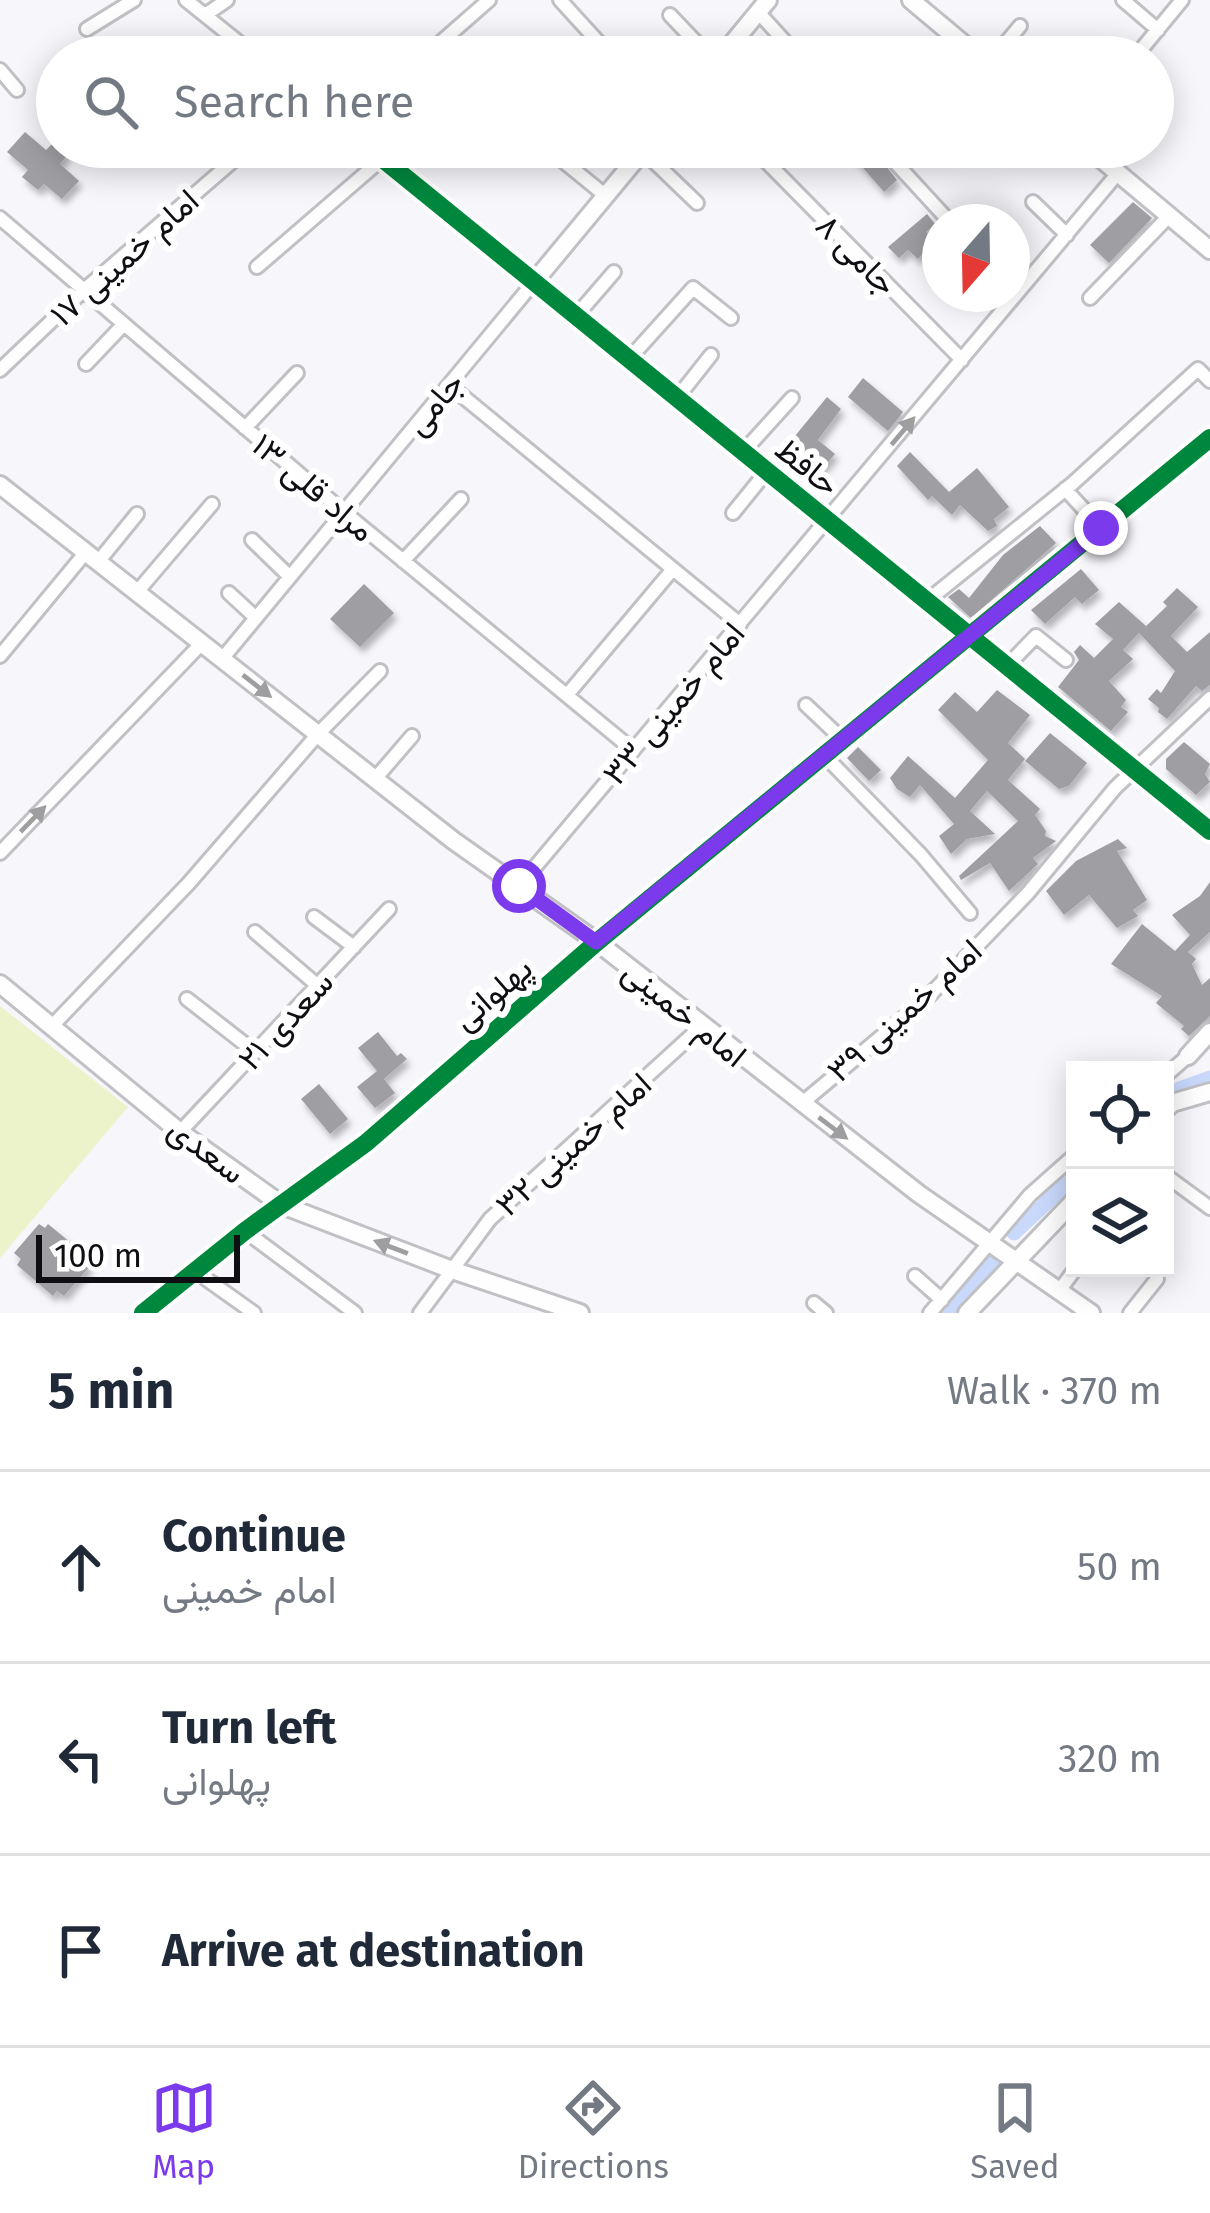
<!DOCTYPE html>
<html lang="en">
<head>
<meta charset="utf-8">
<style>
  :root { --surface:#fff; --page:#f2f2f3; --text:#1f2937; --muted:#747a83; --line:#e0e1e3; --accent:#7c3aed }
  body { margin:0; font-family:"Fira Sans",Vazirmatn,sans-serif; background:var(--page); color:var(--text) }
  .controls { position:absolute; right:36px; bottom:36px; display:grid; overflow:hidden; border-radius:0px; box-shadow:0 6px 30px #0003 }
  .controls button { width:108px; height:108px; display:grid; place-items:center; padding:0; border:0; border-bottom:3px solid var(--line); background:var(--surface); color:var(--text); font:60px sans-serif }
  .compass { position:absolute; left:922px; top:204px; width:108px; height:108px; border-radius:50%; background:var(--surface); box-shadow:0 6px 30px #0003; rotate:200deg }
  .scale { position:absolute; left:36px; bottom:30px; width:204px; box-sizing:border-box; padding-left:12px; border:6px solid #0f0e13; border-top:0; font-size:33px; line-height:42px; white-space:nowrap; color:#0f0e13; -webkit-text-stroke:9px #fff; paint-order:stroke }
  .stop { position:absolute; width:36px; height:36px; margin:-27px; border:9px solid #7c3aed; border-radius:50%; background:#fff }
  .stop.end { background:#7c3aed; border-color:#fff; box-shadow:0 3px 12px #0008 }
  .list { margin:0; padding:0; list-style:none }
  h2 { display:flex; justify-content:space-between; align-items:center; height:156px; margin:0; padding:0 48px; font-size:51px }
  h2 small { font-size:39px; font-weight:400; color:var(--muted) }
  .list li { display:grid; grid-template-columns:78px 1fr auto; gap:36px; align-items:center; box-sizing:border-box; height:192px; padding:0 48px; border-top:3px solid var(--line) }
  .list b { display:block; font-size:45px; white-space:nowrap }
  .list p { margin:0; font-size:39px; white-space:nowrap; color:var(--muted) }
  .list em { font-size:39px; font-style:normal; color:var(--muted) }
  .icon { flex:none; width:66px; height:66px; fill:none; stroke:currentColor; stroke-width:2; stroke-linecap:round; stroke-linejoin:round }
  .map { position:relative; flex:none; width:1210px; height:1313px; overflow:hidden }
  .search { position:absolute; background:var(--surface); box-shadow:0 6px 30px #0003; left:36px; right:36px; top:36px; height:132px; display:flex; align-items:center; gap:30px; box-sizing:border-box; padding:0 42px; border-radius:66px; color:var(--muted); font-size:45px }
  .sheet { height:732px; background:var(--surface) }
  nav { display:flex; justify-content:space-around; align-items:center; box-sizing:border-box; height:168px; border-top:3px solid var(--line); background:var(--surface); font-size:33px; color:var(--muted) }
  nav a { display:grid; justify-items:center; gap:6px }
  nav .on { color:var(--accent) }
  .map>svg:first-child { display:block }
  .green { fill:#ecf3cb }
  .lines { fill:none; stroke-linecap:round; stroke-linejoin:round }
  .canal { stroke:#c9d9fc; stroke-width:15 }
  .building { fill:#9f9ea2; filter:url(#shadow) }
  .street-casing { stroke:#c0c0c5; stroke-width:18 }
  .secondary-casing { stroke:#c0c0c5; stroke-width:22 }
  .street { stroke:#fefefe; stroke-width:12 }
  .secondary { stroke:#fefefe; stroke-width:16 }
  .cycleway-casing { stroke:#fff; stroke-width:26 }
  .cycleway { stroke:#00873e; stroke-width:18 }
  .oneway { fill:#9e9ea0 }
  .route { stroke:#7c3aed; stroke-width:15 }
  .labels { text-anchor:middle; stroke-width:12; stroke-linejoin:round; paint-order:stroke }
  .street-label { font-size:33px; fill:#0f0e13; stroke:#fff }
</style>
</head>
<body>
<div class="map">
<svg width="1210" height="1313" viewBox="0 0 1210 1313">
  <defs>
    <filter id="shadow"><feDropShadow dx="3.5" dy="6" stdDeviation="3" flood-color="#0004"/></filter>
  </defs>
  <rect width="100%" height="100%" fill="#f6f6fb"/>
  <path class="green" d="M0,1006L128,1107L0,1258Z"/>
  <g class="lines">
    <path class="canal" d="M1165,1094L1210,1078
      M1014,1233L1075,1176
      M946,1313L996,1258"/>
  </g>
  <path class="building" d="M25,132L46,150L54,142L68,154L60,164L79,181L62,199L44,184L38,190L22,177L28,170L7,152Z
    M845,147H871L897,180L884,192Z
    M1133,202L1152,218L1109,263L1090,245Z
    M927,214L935,224L926,232L935,241L918,259L908,250L899,258L888,247Z
    M863,378L903,412L888,431L848,397Z
    M827,397L841,409L818,440L835,454L812,481L781,453Z
    M910,452L949,492L977,468L1009,507L994,519L997,526L988,531L960,505L952,515L932,496L928,500L897,466Z
    M1040,526L1056,543L971,618L948,597L959,589L969,598L1003,555Z
    M1081,569L1099,590L1082,604L1075,597L1045,624L1031,610Z
    M364,584L394,613L360,647L330,619Z
    M1177,588L1198,607L1171,636L1187,652L1210,632V685L1202,691L1196,686L1167,719L1158,712L1159,708L1148,699L1157,689L1161,693L1175,671L1139,633L1123,650L1133,659L1109,681L1126,700L1121,707L1128,712L1111,731L1058,687L1079,660L1074,652L1080,645L1094,658L1113,639L1095,624L1119,602L1146,626L1143,629L1167,606L1163,602Z
    M997,690L1030,715L1008,743L1025,759L1008,780L1040,809L1035,815L1046,831L1045,836L1056,841L1033,858L1038,864L1009,891L990,863L961,880L959,876L1018,821L987,791L970,811L995,834L967,839L951,854L939,836L954,824L920,785L910,797L897,789L890,778L908,756L955,798L988,760L938,710L955,692L977,712Z
    M1050,733L1087,763L1069,786L1059,789L1025,761Z
    M1184,742L1210,764L1205,774L1210,782L1196,795L1166,769V759Z
    M858,747L881,770L869,781L847,758Z
    M1118,839L1127,848L1117,851L1147,900L1133,910L1138,916L1117,928L1089,895L1064,915L1046,891L1076,861Z
    M1210,882V932L1188,952L1196,959L1192,964L1202,985L1210,978V1016L1189,1036L1181,1029L1184,1026L1156,1003L1162,996L1111,964L1142,924L1175,951L1190,935L1172,915L1200,896Z
    M378,1032L397,1056L401,1053L407,1059L384,1079L395,1093L375,1108L357,1087L377,1071L358,1048Z
    M319,1084L348,1119L330,1134L301,1099Z
    M39,1224L45,1228L48,1224L87,1256L83,1260L90,1266L64,1296L57,1291L53,1296L17,1265L21,1259L14,1253Z"/>
  <g class="lines">
    <defs>
      <path id="street" d="M186,0L257,57
        M560,0L612,57
        M1123,0L1158,30
        M758,12L799,57
        M205,15L227,0
        M670,15L710,57
        M87,29L134,0
        M424,57L489,0
        M994,57L1020,26
        M1135,57L1182,0
        M0,70L17,90
        M368,147L1210,831
        M546,147L606,196
        M752,147L962,360
        M881,147L950,222
        M643,151L697,203
        M1033,202L1067,235
        M0,218L344,512L633,750
        M257,267L382,159
        M1090,298L1169,216
        M576,316L614,272
        M629,359L693,288L731,318
        M86,364L124,324
        M0,370L84,290L249,147
        M449,385L740,624
        M677,398L711,355
        M245,428L297,373
        M743,452L792,398
        M1065,489L1101,528
        M733,513L767,471
        M252,540L290,577
        M403,561L461,499
        M98,562L137,514
        M137,592L212,504
        M229,593L256,618
        M927,601L1072,484L1198,369L1210,381
        M0,656L86,552
        M222,659L534,282
        M1007,666L1036,636L1066,660
        M567,695L673,569
        M806,705L843,740
        M824,755L921,855L970,913
        M375,779L412,736
        M0,853L202,643
        M519,886L1118,173
        M314,917L354,947
        M255,932L317,985
        M187,999L255,1052
        M52,1026L189,883L318,734L380,671
        M1165,1076L1188,1056
        M801,1104L926,999L1028,893L1115,788L1210,698
        M180,1132L389,909
        M1165,1175L1210,1208
        M245,1231L355,1313
        M195,1271L254,1313
        M915,1276L942,1300
        M1059,1291L1076,1268
        M814,1303L826,1313
        M420,1313L490,1219L702,1026
        M930,1313L1030,1195L1075,1155
        M1130,1313L1157,1279"/>
      <path id="secondary" d="M911,0L979,57
        M721,57L768,0
        M1087,147L1210,250
        M534,282L646,147
        M0,485L454,841L597,942L919,1194L1091,1313
        M0,984L180,1132L282,1205L452,1270L580,1313
        M1188,1056L1210,1032
        M1165,1110L1172,1103L1210,1092
        M143,1313L245,1231L366,1143L597,942L1210,438
        M967,1313L1075,1200"/>
    </defs>
    <use href="#street" class="street-casing"/>
    <use href="#secondary" class="secondary-casing"/>
    <use href="#street" class="street"/>
    <use href="#secondary" class="secondary"/>
    <defs>
      <path id="cycleway" d="M368,147L1210,831
        M143,1313L245,1231L366,1143L597,942L1210,438"/>
    </defs>
    <use href="#cycleway" class="cycleway-casing"/>
    <use href="#cycleway" class="cycleway"/>
  </g>
  <defs><path id="oneway-solid" d="M-6-.8H1V-3.2L6.5 0L1 3.2V.8H-6Z" transform="scale(3)"/></defs>
  <g class="oneway">
    <use href="#oneway-solid" transform="translate(903 431) rotate(-50)"/>
    <use href="#oneway-solid" transform="translate(257 686) rotate(38)"/>
    <use href="#oneway-solid" transform="translate(33 819) rotate(-46)"/>
    <use href="#oneway-solid" transform="translate(833 1128) rotate(37)"/>
    <use href="#oneway-solid" transform="translate(391 1247) rotate(-159)"/>
  </g>
  <g class="lines">
    <path class="route" d="M519,886L596,942L1101,528"/>
  </g>
  <g class="labels">
    <g class="street-label">
      <text transform="translate(857 254) rotate(45)" y="12">جامی ۸</text>
      <text transform="translate(124 257) rotate(-42)" y="12">امام خمینی ۱۷</text>
      <text transform="translate(434 403) rotate(-50)" y="12">جامی</text>
      <text transform="translate(808 466) rotate(39)" y="12">حافظ</text>
      <text transform="translate(314 487) rotate(40)" y="12">مراد قلی ۱۳</text>
      <text transform="translate(673 703) rotate(-50)" y="12">امام خمینی ۳۳</text>
      <text transform="translate(492 993) rotate(-41)" y="12">پهلوانی</text>
      <text transform="translate(904 1010) rotate(-42)" y="12">امام خمینی ۳۹</text>
      <text transform="translate(685 1013) rotate(39)" y="12">امام خمینی</text>
      <text transform="translate(285 1020) rotate(-47)" y="12">سعدی ۲۱</text>
      <text transform="translate(573 1144) rotate(-42)" y="12">امام خمینی ۳۲</text>
      <text transform="translate(207 1150) rotate(37)" y="12">سعدی</text>
    </g>
  </g>
</svg>
<div class="controls">
<button><svg class="icon" aria-label="locate" viewBox="0 0 24 24"><circle cx="12" cy="12" r="6"/><path d="M12 2v4M12 18v4M2 12h4M18 12h4"/></svg></button>
<button><svg class="icon" aria-label="layers" viewBox="0 0 24 24"><path d="M12 4l9 5-9 5-9-5zM3 14l9 5 9-5"/></svg></button>
</div>
<svg class="compass" viewBox="-18 -18 36 36"><path d="M0-13l5 13h-10z" fill="#e53935"/><path d="M0 13l5-13h-10z" fill="#747a83"/></svg>
<div class="scale">100 m</div>
<div class="stop" style="left:519px;top:886px"></div>
<div class="stop end" style="left:1101px;top:528px"></div>
<div class="search"><svg class="icon" aria-label="search" viewBox="0 0 24 24"><circle cx="10" cy="10" r="6"/><path d="M15 15l6 6"/></svg>Search here</div>
</div>
<section class="sheet">
<h2>5 min<small>Walk · 370 m</small></h2>
<ul class="list">
<li><svg class="icon" aria-label="ahead" viewBox="0 0 24 24"><path d="M12 20V5M6 11l6-6 6 6"/></svg><div><b>Continue</b><p>امام خمینی</p></div><em>50 m</em></li>
<li><svg class="icon" aria-label="left" viewBox="0 0 24 24"><path d="M17 20v-9H6M10 6l-5 5 5 5"/></svg><div><b>Turn left</b><p>پهلوانی</p></div><em>320 m</em></li>
<li><svg class="icon" aria-label="arrive" viewBox="0 0 24 24"><path d="M6 21V4h12l-3 4 3 4H6"/></svg><div><b>Arrive at destination</b></div></li>
</ul>
</section>
<nav>
<a class="on"><svg class="icon" aria-label="map" viewBox="0 0 24 24"><path d="M3 6l6-2 6 2 6-2v14l-6 2-6-2-6 2zM9 4v14M15 6v14"/></svg>Map</a>
<a><svg class="icon" aria-label="directions" viewBox="0 0 24 24"><path d="M12 3l9 9-9 9-9-9zM9 14v-3h6M13 9l2 2-2 2"/></svg>Directions</a>
<a><svg class="icon" aria-label="saved" viewBox="0 0 24 24"><path d="M7 4h10v16l-5-4-5 4z"/></svg>Saved</a>
</nav>
</body>
</html>
